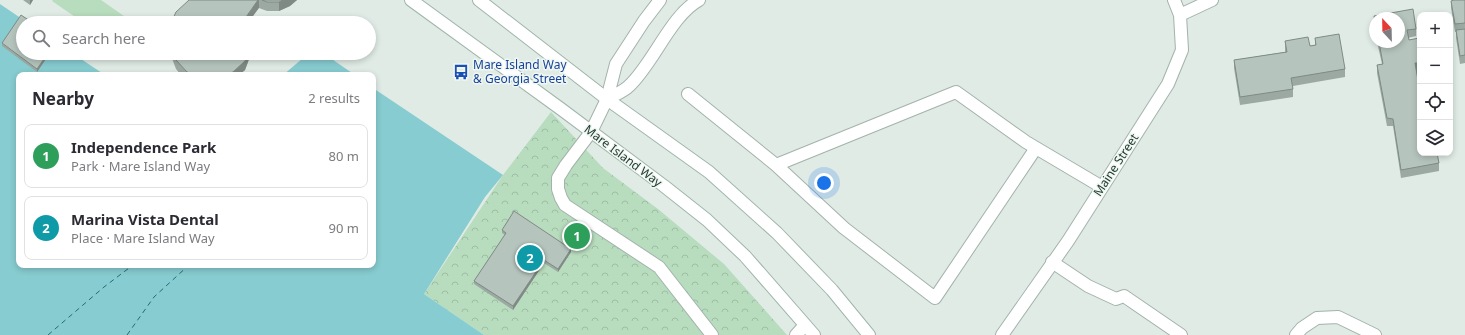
<!DOCTYPE html>
<html lang="en">
<head>
<meta charset="utf-8">
<style>
  :root { --surface:#fff; --page:#f7f7f7; --text:#2b2b33; --muted:#7c7c81; --line:#e1e1e2; --accent:#7c3aed }
  body { margin:0; font-family:"Noto Sans",sans-serif; background:var(--page); color:var(--text) }
  .controls { position:absolute; right:12px; top:12px; display:grid; overflow:hidden; border-radius:8px; box-shadow:0 2px 6px #0003 }
  .controls button { width:36px; height:36px; display:grid; place-items:center; padding:0; border:0; border-bottom:1px solid var(--line); background:var(--surface); color:var(--text); font:20px sans-serif }
  .compass { position:absolute; left:1369px; top:12px; width:36px; height:36px; border-radius:50%; background:var(--surface); box-shadow:0 2px 6px #0003; rotate:338deg }
  .you { position:absolute; left:824px; top:183px; width:14px; height:14px; margin:-10px; border:3px solid #fff; border-radius:50%; background:#1a73e8; box-shadow:0 0 0 6px #1a73e833 }
  .badge { display:grid; place-items:center; width:26px; height:26px; border-radius:50%; background:var(--accent); color:#fff; font-size:13px; font-weight:700 }
  .pin { position:absolute; translate:-50% -50%; border:2px solid #fff; box-shadow:0 1px 4px #0006 }
  .list { margin:0; padding:0; list-style:none }
  h2 { display:flex; justify-content:space-between; align-items:center; height:52px; margin:0; padding:0 16px; font-size:17px }
  h2 small { font-size:13px; font-weight:400; color:var(--muted) }
  .list li { display:grid; grid-template-columns:26px 1fr auto; gap:12px; align-items:center; box-sizing:border-box; height:64px; margin:0 8px 8px; padding:0 8px; border:1px solid var(--line); border-radius:8px }
  .list b { display:block; font-size:15px; white-space:nowrap }
  .list p { margin:0; font-size:13px; white-space:nowrap; color:var(--muted) }
  .list em { font-size:13px; font-style:normal; color:var(--muted) }
  .icon { flex:none; width:22px; height:22px; fill:none; stroke:currentColor; stroke-width:2; stroke-linecap:round; stroke-linejoin:round }
  .map { position:relative; flex:none; width:1465px; height:335px; overflow:hidden }
  .search { position:absolute; background:var(--surface); box-shadow:0 2px 6px #0003; left:16px; top:16px; width:360px; height:44px; display:flex; align-items:center; gap:10px; box-sizing:border-box; padding:0 14px; border-radius:22px; color:var(--muted); font-size:15px }
  .panel { position:absolute; background:var(--surface); box-shadow:0 2px 6px #0003; left:16px; top:72px; width:360px; height:196px; border-radius:8px }
  .map>svg:first-child { display:block }
  .grass { fill:#b8dcbe }
  .park { fill:url(#park-crowns) }
  .water { fill:#87ccd0 }
  .lines { fill:none; stroke-linecap:round; stroke-linejoin:round }
  .ferry { stroke:#1b7076; stroke-width:1; stroke-dasharray:5 4; stroke-linecap:butt }
  .service-casing { stroke:#a3b3ab; stroke-width:14 }
  .minor-casing { stroke:#a3b3ab; stroke-width:14 }
  .tertiary-casing { stroke:#a3b3ab; stroke-width:14 }
  .secondary-casing { stroke:#9fb6ab; stroke-width:14 }
  .service { stroke:#fff; stroke-width:12 }
  .minor { stroke:#fff; stroke-width:12 }
  .tertiary { stroke:#fff; stroke-width:12 }
  .secondary { stroke:#fff; stroke-width:12 }
  .wall { fill:#9ca9a3 }
  .shaded-wall { fill:#7f8a84 }
  .building { fill:#b5c5bd; stroke:#7f8a84 }
  .labels { text-anchor:middle; stroke-width:3; stroke-linejoin:round; paint-order:stroke }
  .transit-label { font-size:12px; fill:#164399; stroke:#f0f7f3; text-anchor:start }
  .street-label { font-size:12px; fill:#213b31; stroke:#f0f7f3 }
</style>
</head>
<body>
<div class="map">
<svg width="1465" height="335" viewBox="0 0 1465 335">
  <defs>
    <pattern id="park-crowns" width="20" height="18" patternUnits="userSpaceOnUse"><rect width="20" height="18" fill="#b8dcbe"/><path d="M2 6a3 3 0 1 1 6 0M12 15a3 3 0 1 1 6 0" fill="none" stroke="#9ebea4"/></pattern>
  </defs>
  <rect width="100%" height="100%" fill="#e0ebe5"/>
  <path class="grass" d="M53,0H101L134,23H84L52,1Z"/>
  <path class="park" d="M551,112L603,168L658,209L724,264L787,335H484L424,294L503,175Z"/>
  <path class="water" d="M0,4L28,23H23V53H72L105,75H19V265H373V88L503,175L485,197L424,294L484,335H0Z
    M309,53H323L355,75H283Z"/>
  <g class="lines">
    <path class="ferry" d="M48,335L104,287L133,265
      M127,335L154,297L189,265"/>
    <defs>
      <path id="service" d="M660,0L644,21L616,64L607,99L591,132L566,165L558,178V189L561,198L565,205L659,267L712,335
        M688,94L776,165
        M607,99C614,95 623,92 629,86C653,64 671,15 699,0
        M1036,148L935,298L844,228L776,165L956,92L1026,142L1102,187
        M796,335L805,325"/>
      <path id="minor" d="M1052,262L1088,286L1116,299L1124,296L1181,335
        M1296,335L1302,328L1317,318L1338,317L1375,335"/>
      <path id="tertiary" d="M1180,15L1212,0
        M1002,335L1068,241L1168,84L1182,50L1180,15L1174,0"/>
      <path id="secondary" d="M411,0L561,109L664,186L707,220L745,256L814,335
        M479,0L607,99L709,172L777,233L832,290L869,335"/>
    </defs>
    <use href="#service" class="service-casing"/>
    <use href="#minor" class="minor-casing"/>
    <use href="#tertiary" class="tertiary-casing"/>
    <use href="#secondary" class="secondary-casing"/>
    <use href="#service" class="service"/>
    <use href="#minor" class="minor"/>
    <use href="#tertiary" class="tertiary"/>
    <use href="#secondary" class="secondary"/>
  </g>
  <path class="wall" d="M23,0H33L30,5Z
    M189,0H297L290,6L279,11H267L259,8L188,2Z
    M1465,0V63L1460,64L1456,38V32H1455L1451,8V1Z
    M1374,16L1416,29V36L1408,38L1420,70L1417,71L1420,153L1439,163V171L1401,178L1393,126H1387L1377,73V65L1382,64L1377,42H1399L1375,18V30L1374,24Z
    M1315,38L1345,69V77L1293,86V97L1240,105L1234,68V60L1285,52V41L1310,46L1315,45Z
    M2,43L23,53H50L37,72L2,46Z
    M170,53H251L245,70L239,75H181L176,69Z
    M502,230L571,252L558,272L544,263L513,310L474,284V281L505,235L502,233Z"/>
  <path class="shaded-wall" d="M30,0H33L30,5Z
    M258,0H259V8L248,23L246,17Z
    M283,0H297L290,6L279,11V2Z
    M48,53H50L37,72V69Z
    M248,53H251V54L245,70L239,75H224Z
    M1415,63H1420V70L1415,71Z
    M571,249V252L558,272V269Z
    M544,260V263L513,310V306Z"/>
  <path class="building" d="M189,0H258L246,17L249,23H171L176,12Z
    M262,0H283L279,2H267Z
    M1454,0H1465V23L1455,24L1451,1Z
    M1413,9L1416,29L1407,30L1409,40L1419,38L1420,42V63H1415L1420,92V153H1437L1439,163L1401,170L1393,119L1387,118L1377,65L1383,64L1379,42H1399V18H1375V23L1374,16Z
    M21,15L33,23H23V53H48L37,69L2,43Z
    M1465,29V55L1460,56L1456,30Z
    M1339,34L1345,69L1291,78L1293,89L1240,97L1234,60L1287,52L1285,41L1308,37L1310,46L1316,45L1315,38Z
    M173,53H248L245,61L233,72L224,75H196L187,72L176,60Z
    M514,211L571,249L558,269L544,260L513,306L474,281L506,233L502,230Z"/>
  <defs>
    <symbol id="bus-bare" viewBox="-9 -9 18 18"><path d="M-5-6H5V4H4V6H2V4H-2V6H-4V4H-5ZM-3.5-4V0h7V-4ZM-3.5 1.2v1.5H-2V1.2ZM2 1.2v1.5H3.5V1.2Z" fill="#1a4fb4" stroke="#f0f7f3" stroke-width="2.5" paint-order="stroke"/></symbol>
  </defs>
  <g fill-rule="evenodd">
    <use href="#bus-bare" x="450" y="61" width="22" height="22"/>
  </g>
  <g class="labels">
    <g class="transit-label">
      <text x="473" y="69">Mare Island Way<tspan x="473" dy="14">&amp; Georgia Street</tspan></text>
    </g>
    <g class="street-label">
      <text transform="translate(623 156) rotate(37)" y="4">Mare Island Way</text>
      <text transform="translate(1116 165) rotate(-57)" y="4">Maine Street</text>
    </g>
  </g>
</svg>
<div class="controls">
<button>+</button>
<button>−</button>
<button><svg class="icon" aria-label="locate" viewBox="0 0 24 24"><circle cx="12" cy="12" r="6"/><path d="M12 2v4M12 18v4M2 12h4M18 12h4"/></svg></button>
<button><svg class="icon" aria-label="layers" viewBox="0 0 24 24"><path d="M12 4l9 5-9 5-9-5zM3 14l9 5 9-5"/></svg></button>
</div>
<svg class="compass" viewBox="-18 -18 36 36"><path d="M0-13l5 13h-10z" fill="#e53935"/><path d="M0 13l5-13h-10z" fill="#7c7c81"/></svg>
<div class="you"></div>
<div class="pin badge" style="left:577px;top:236px;background:#2e9e5b">1</div>
<div class="pin badge" style="left:530px;top:258px;background:#0f9aa8">2</div>
<div class="search"><svg class="icon" aria-label="search" viewBox="0 0 24 24"><circle cx="10" cy="10" r="6"/><path d="M15 15l6 6"/></svg>Search here</div>
<section class="panel">
<h2>Nearby<small>2 results</small></h2>
<ul class="list">
<li><span class="badge" style="background:#2e9e5b">1</span><div><b>Independence Park</b><p>Park · Mare Island Way</p></div><em>80 m</em></li>
<li><span class="badge" style="background:#0f9aa8">2</span><div><b>Marina Vista Dental</b><p>Place · Mare Island Way</p></div><em>90 m</em></li>
</ul>
</section>
</div>
</body>
</html>
